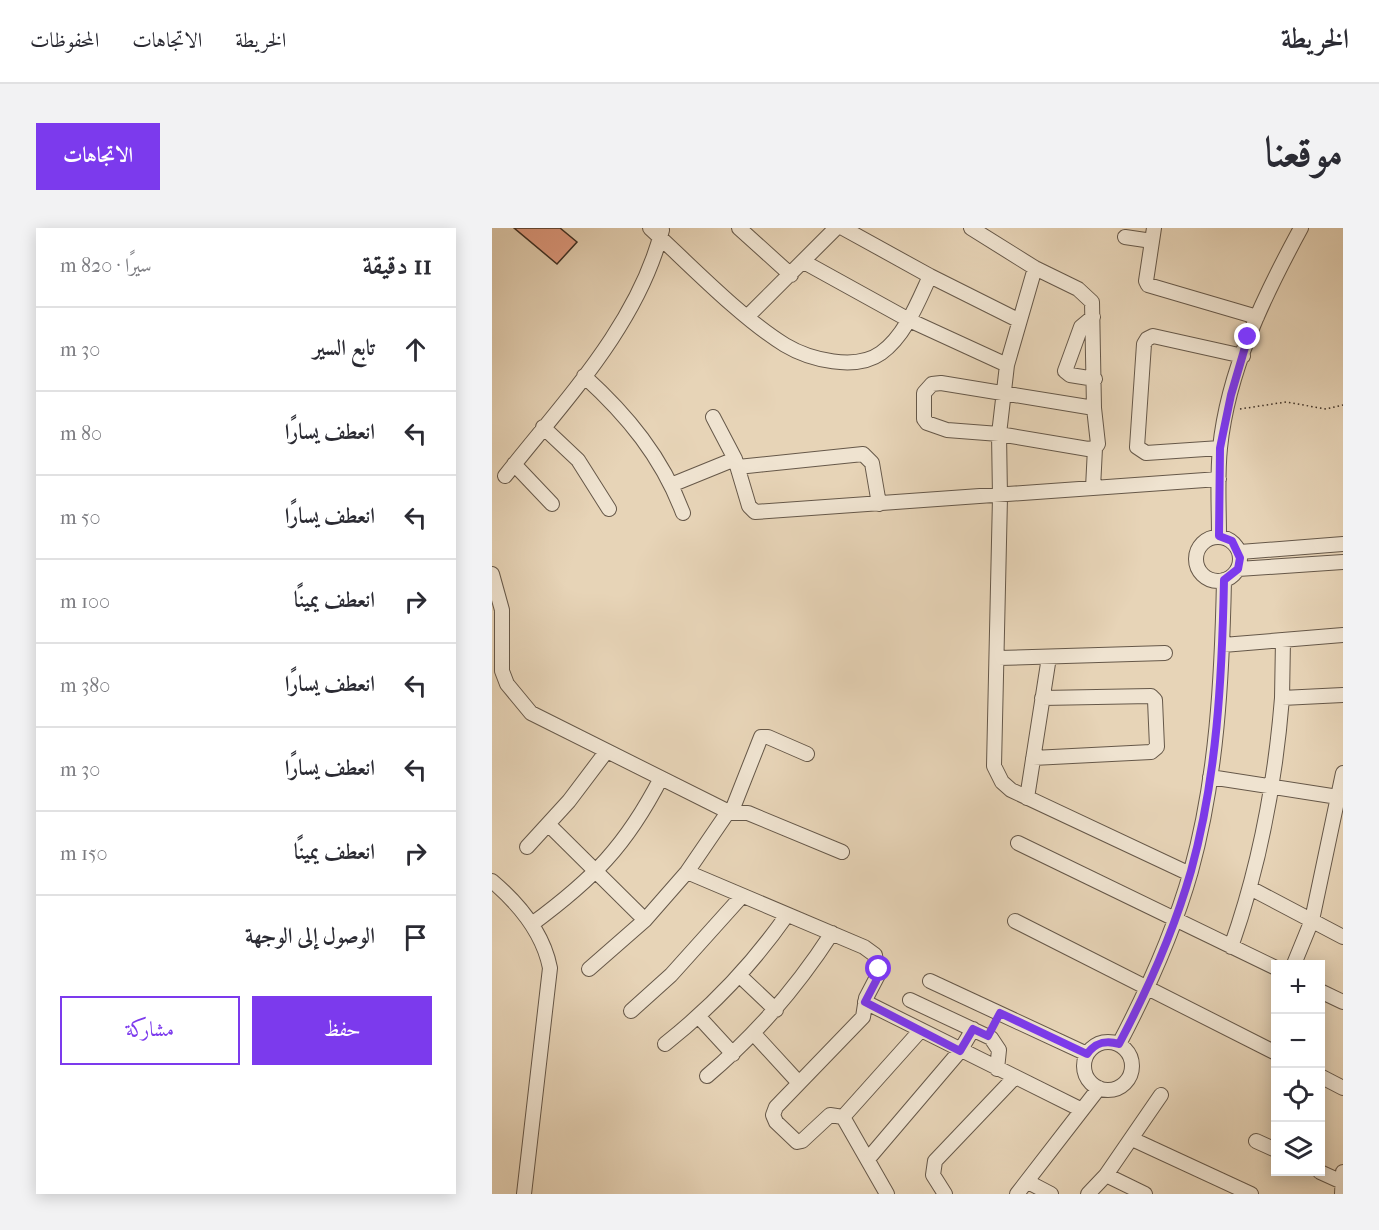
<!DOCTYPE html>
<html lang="ar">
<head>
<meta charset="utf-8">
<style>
  :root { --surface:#fff; --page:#f2f2f3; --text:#2b2b33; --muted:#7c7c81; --line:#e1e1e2; --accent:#7c3aed }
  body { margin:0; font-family:"IM FELL French Canon",Amiri,serif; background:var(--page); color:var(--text); direction:rtl }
  .controls { position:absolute; right:18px; bottom:18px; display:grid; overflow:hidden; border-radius:0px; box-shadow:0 3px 15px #0003 }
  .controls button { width:54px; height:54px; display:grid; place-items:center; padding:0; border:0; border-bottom:2px solid var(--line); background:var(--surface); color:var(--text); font:30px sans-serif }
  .stop { position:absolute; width:18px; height:18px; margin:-14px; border:4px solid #7c3aed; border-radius:50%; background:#fff }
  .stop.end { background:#7c3aed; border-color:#fff; box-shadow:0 2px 6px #0008 }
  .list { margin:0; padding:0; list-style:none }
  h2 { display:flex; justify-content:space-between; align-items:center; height:78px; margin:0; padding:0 24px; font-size:26px }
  h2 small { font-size:20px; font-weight:400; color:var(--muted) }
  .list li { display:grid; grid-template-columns:39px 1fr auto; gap:18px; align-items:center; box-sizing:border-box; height:84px; padding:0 24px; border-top:2px solid var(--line) }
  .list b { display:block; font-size:22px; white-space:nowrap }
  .list em { font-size:20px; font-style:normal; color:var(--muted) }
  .actions { display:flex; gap:12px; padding:18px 24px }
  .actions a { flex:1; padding:14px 0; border:2px solid var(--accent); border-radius:0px; text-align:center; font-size:21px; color:var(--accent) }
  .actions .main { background:var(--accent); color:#fff }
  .icon { flex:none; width:33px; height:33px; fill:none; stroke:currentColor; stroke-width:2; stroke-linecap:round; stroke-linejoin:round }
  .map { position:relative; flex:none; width:851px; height:966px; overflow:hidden; direction:ltr; border-radius:0px }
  header { display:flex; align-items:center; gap:36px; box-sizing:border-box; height:84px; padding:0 30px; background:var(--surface); border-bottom:2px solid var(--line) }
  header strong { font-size:28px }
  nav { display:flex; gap:33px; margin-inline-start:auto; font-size:21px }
  .intro { display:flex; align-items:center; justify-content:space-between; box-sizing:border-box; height:144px; padding:0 36px }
  h1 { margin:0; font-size:42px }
  .button { padding:15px 27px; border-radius:0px; background:var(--accent); color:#fff; font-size:21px; font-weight:700 }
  main { display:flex; gap:36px; padding:0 36px }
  aside { flex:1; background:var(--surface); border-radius:0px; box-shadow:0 3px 15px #0003 }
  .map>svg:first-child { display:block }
  .building { fill:#e39d82; stroke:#3b2e24; stroke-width:1.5 }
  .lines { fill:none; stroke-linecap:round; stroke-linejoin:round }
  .minor-casing { stroke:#665849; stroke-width:16 }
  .path { stroke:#3b2e24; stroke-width:1.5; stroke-dasharray:1.5 3; stroke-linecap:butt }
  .minor { stroke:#efe3d0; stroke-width:14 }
  .route { stroke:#7c3aed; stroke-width:8 }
</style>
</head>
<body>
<header>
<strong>الخريطة</strong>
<nav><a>الخريطة</a><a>الاتجاهات</a><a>المحفوظات</a></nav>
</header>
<div class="intro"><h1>موقعنا</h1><a class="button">الاتجاهات</a></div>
<main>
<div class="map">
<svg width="851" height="966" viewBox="0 0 851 966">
  <rect width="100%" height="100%" fill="#e7d4b7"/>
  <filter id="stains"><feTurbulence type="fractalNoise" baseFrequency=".00333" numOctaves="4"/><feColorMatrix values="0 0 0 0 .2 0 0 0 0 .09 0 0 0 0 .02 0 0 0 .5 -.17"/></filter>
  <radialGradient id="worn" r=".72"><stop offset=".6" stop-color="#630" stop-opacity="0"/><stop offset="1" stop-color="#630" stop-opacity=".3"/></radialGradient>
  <path class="building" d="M22,0H68L85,14L65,36Z"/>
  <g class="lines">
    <defs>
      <path id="minor" d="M158,0C197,36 249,90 293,117C318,132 364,143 389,125C413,108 426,74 438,48
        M247,0L299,47
        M351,0L438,48L526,92
        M479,0L543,40L586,61L600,74L602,180L606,216L603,220L596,221L507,206L455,202L435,195L432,191V165L440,156L449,155L602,180
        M662,0L654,53L656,57L765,89
        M633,9L660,13
        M312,34L417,92L515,137
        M543,40L515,137L507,206L508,269L502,538L510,554L519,562L698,646
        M256,88L344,0
        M601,89L589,99L573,143L578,147L603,151
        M92,148C135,187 170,229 191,285
        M221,189L243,231L257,278L263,284L727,251
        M51,199L86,232L117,281
        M728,220L654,225L645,219L652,116L655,111L661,108L751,128
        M22,236L60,276
        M246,239L371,226L380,235L387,276
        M13,248C72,173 146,97 170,2
        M179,257L243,231
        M601,260L603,220
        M727,308C727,279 725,249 728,220C736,142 772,68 809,0
        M704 331a22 22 0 1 1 44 0a22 22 0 1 1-44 0Z
        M748,324L851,316
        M746,341L851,334
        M0,346L10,382V443L15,456L39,485L239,585H256L350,624
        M731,417L851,407
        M506,430L673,425
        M790,470L791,412
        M541,530L659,524L665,519L663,472L659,468L550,470
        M718,549L846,569
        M535,570L557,429
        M239,585L269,509H276L315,526
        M57,597L153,692
        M526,615L784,740
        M35,619L77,573L114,524
        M195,644L372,719L383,727L386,747L374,770L371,789L284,879L281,887L284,894L305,914L310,913L338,887L351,889L395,966
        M0,653C27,676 51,704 58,740L32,966
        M760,661L851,709
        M523,693L784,825
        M40,696C101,651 134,618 169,550
        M739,719C768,637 783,557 790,470L851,467
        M802,736L820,692L851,545
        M97,741L153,692L195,644L236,584
        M248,748L284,782
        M438,753L595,826
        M828,763L851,774
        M418,772L499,810L507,822L505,841
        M373,774L590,882
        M139,783L179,747L250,668
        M207,789L241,826
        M262,806L307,855
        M592 838a24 24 0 1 1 48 0a24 24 0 1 1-48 0Z
        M173,816C221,778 260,737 295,687
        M627,816C656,761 682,703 699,643C725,549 730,450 732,352
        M215,848C265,806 305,759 340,705
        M828,848L851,860
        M351,889L428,803
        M640,911L759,966
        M764,913L784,922
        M376,931L468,823L481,801
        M828,944L850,954
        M614,947L653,966
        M536,954L559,966
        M453,966L441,947L443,933L523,849
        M525,966L607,860
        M596,966L614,947L669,867
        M850,966L851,944"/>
    </defs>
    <use href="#minor" class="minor-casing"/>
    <path class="path" d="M748,181L794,174L834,181L851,177"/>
    <use href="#minor" class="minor"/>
  </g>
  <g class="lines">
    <path class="route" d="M387,741L384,753L373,774L468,823L481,801L496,808L508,785L595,826C604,814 614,812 627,816C656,761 682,703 699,643C725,549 730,450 732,352L746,341L748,330L740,313L727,308L728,220L739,167L756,109"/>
  </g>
  <rect width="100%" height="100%" filter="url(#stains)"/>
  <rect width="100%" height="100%" fill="url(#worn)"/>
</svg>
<div class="controls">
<button>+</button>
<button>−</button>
<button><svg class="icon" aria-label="locate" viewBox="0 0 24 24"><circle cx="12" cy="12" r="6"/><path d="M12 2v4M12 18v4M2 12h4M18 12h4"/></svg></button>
<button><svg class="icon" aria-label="layers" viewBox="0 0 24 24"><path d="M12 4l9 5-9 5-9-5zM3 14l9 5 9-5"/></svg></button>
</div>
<div class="stop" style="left:387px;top:741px"></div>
<div class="stop end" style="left:756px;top:109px"></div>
</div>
<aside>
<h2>11 دقيقة<small>سيرًا · 820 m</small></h2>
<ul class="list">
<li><svg class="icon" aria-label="ahead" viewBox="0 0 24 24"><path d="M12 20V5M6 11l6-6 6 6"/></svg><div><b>تابع السير</b></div><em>30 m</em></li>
<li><svg class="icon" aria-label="left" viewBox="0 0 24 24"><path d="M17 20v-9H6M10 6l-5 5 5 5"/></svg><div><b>انعطف يسارًا</b></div><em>80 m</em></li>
<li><svg class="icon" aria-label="left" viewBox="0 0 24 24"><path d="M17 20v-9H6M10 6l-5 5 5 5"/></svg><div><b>انعطف يسارًا</b></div><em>50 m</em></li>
<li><svg class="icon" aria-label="right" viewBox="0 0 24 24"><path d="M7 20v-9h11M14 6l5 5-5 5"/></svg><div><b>انعطف يمينًا</b></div><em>100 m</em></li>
<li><svg class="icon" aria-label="left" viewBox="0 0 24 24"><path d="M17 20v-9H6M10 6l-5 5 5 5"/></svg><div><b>انعطف يسارًا</b></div><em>380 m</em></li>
<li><svg class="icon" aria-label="left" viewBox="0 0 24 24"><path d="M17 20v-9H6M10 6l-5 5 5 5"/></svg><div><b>انعطف يسارًا</b></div><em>30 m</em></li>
<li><svg class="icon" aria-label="right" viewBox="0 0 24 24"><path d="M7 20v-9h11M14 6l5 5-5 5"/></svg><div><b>انعطف يمينًا</b></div><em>150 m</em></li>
<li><svg class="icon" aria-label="arrive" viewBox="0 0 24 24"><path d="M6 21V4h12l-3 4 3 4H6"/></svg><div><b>الوصول إلى الوجهة</b></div></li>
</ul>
<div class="actions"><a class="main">حفظ</a><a>مشاركة</a></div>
</aside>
</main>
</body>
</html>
